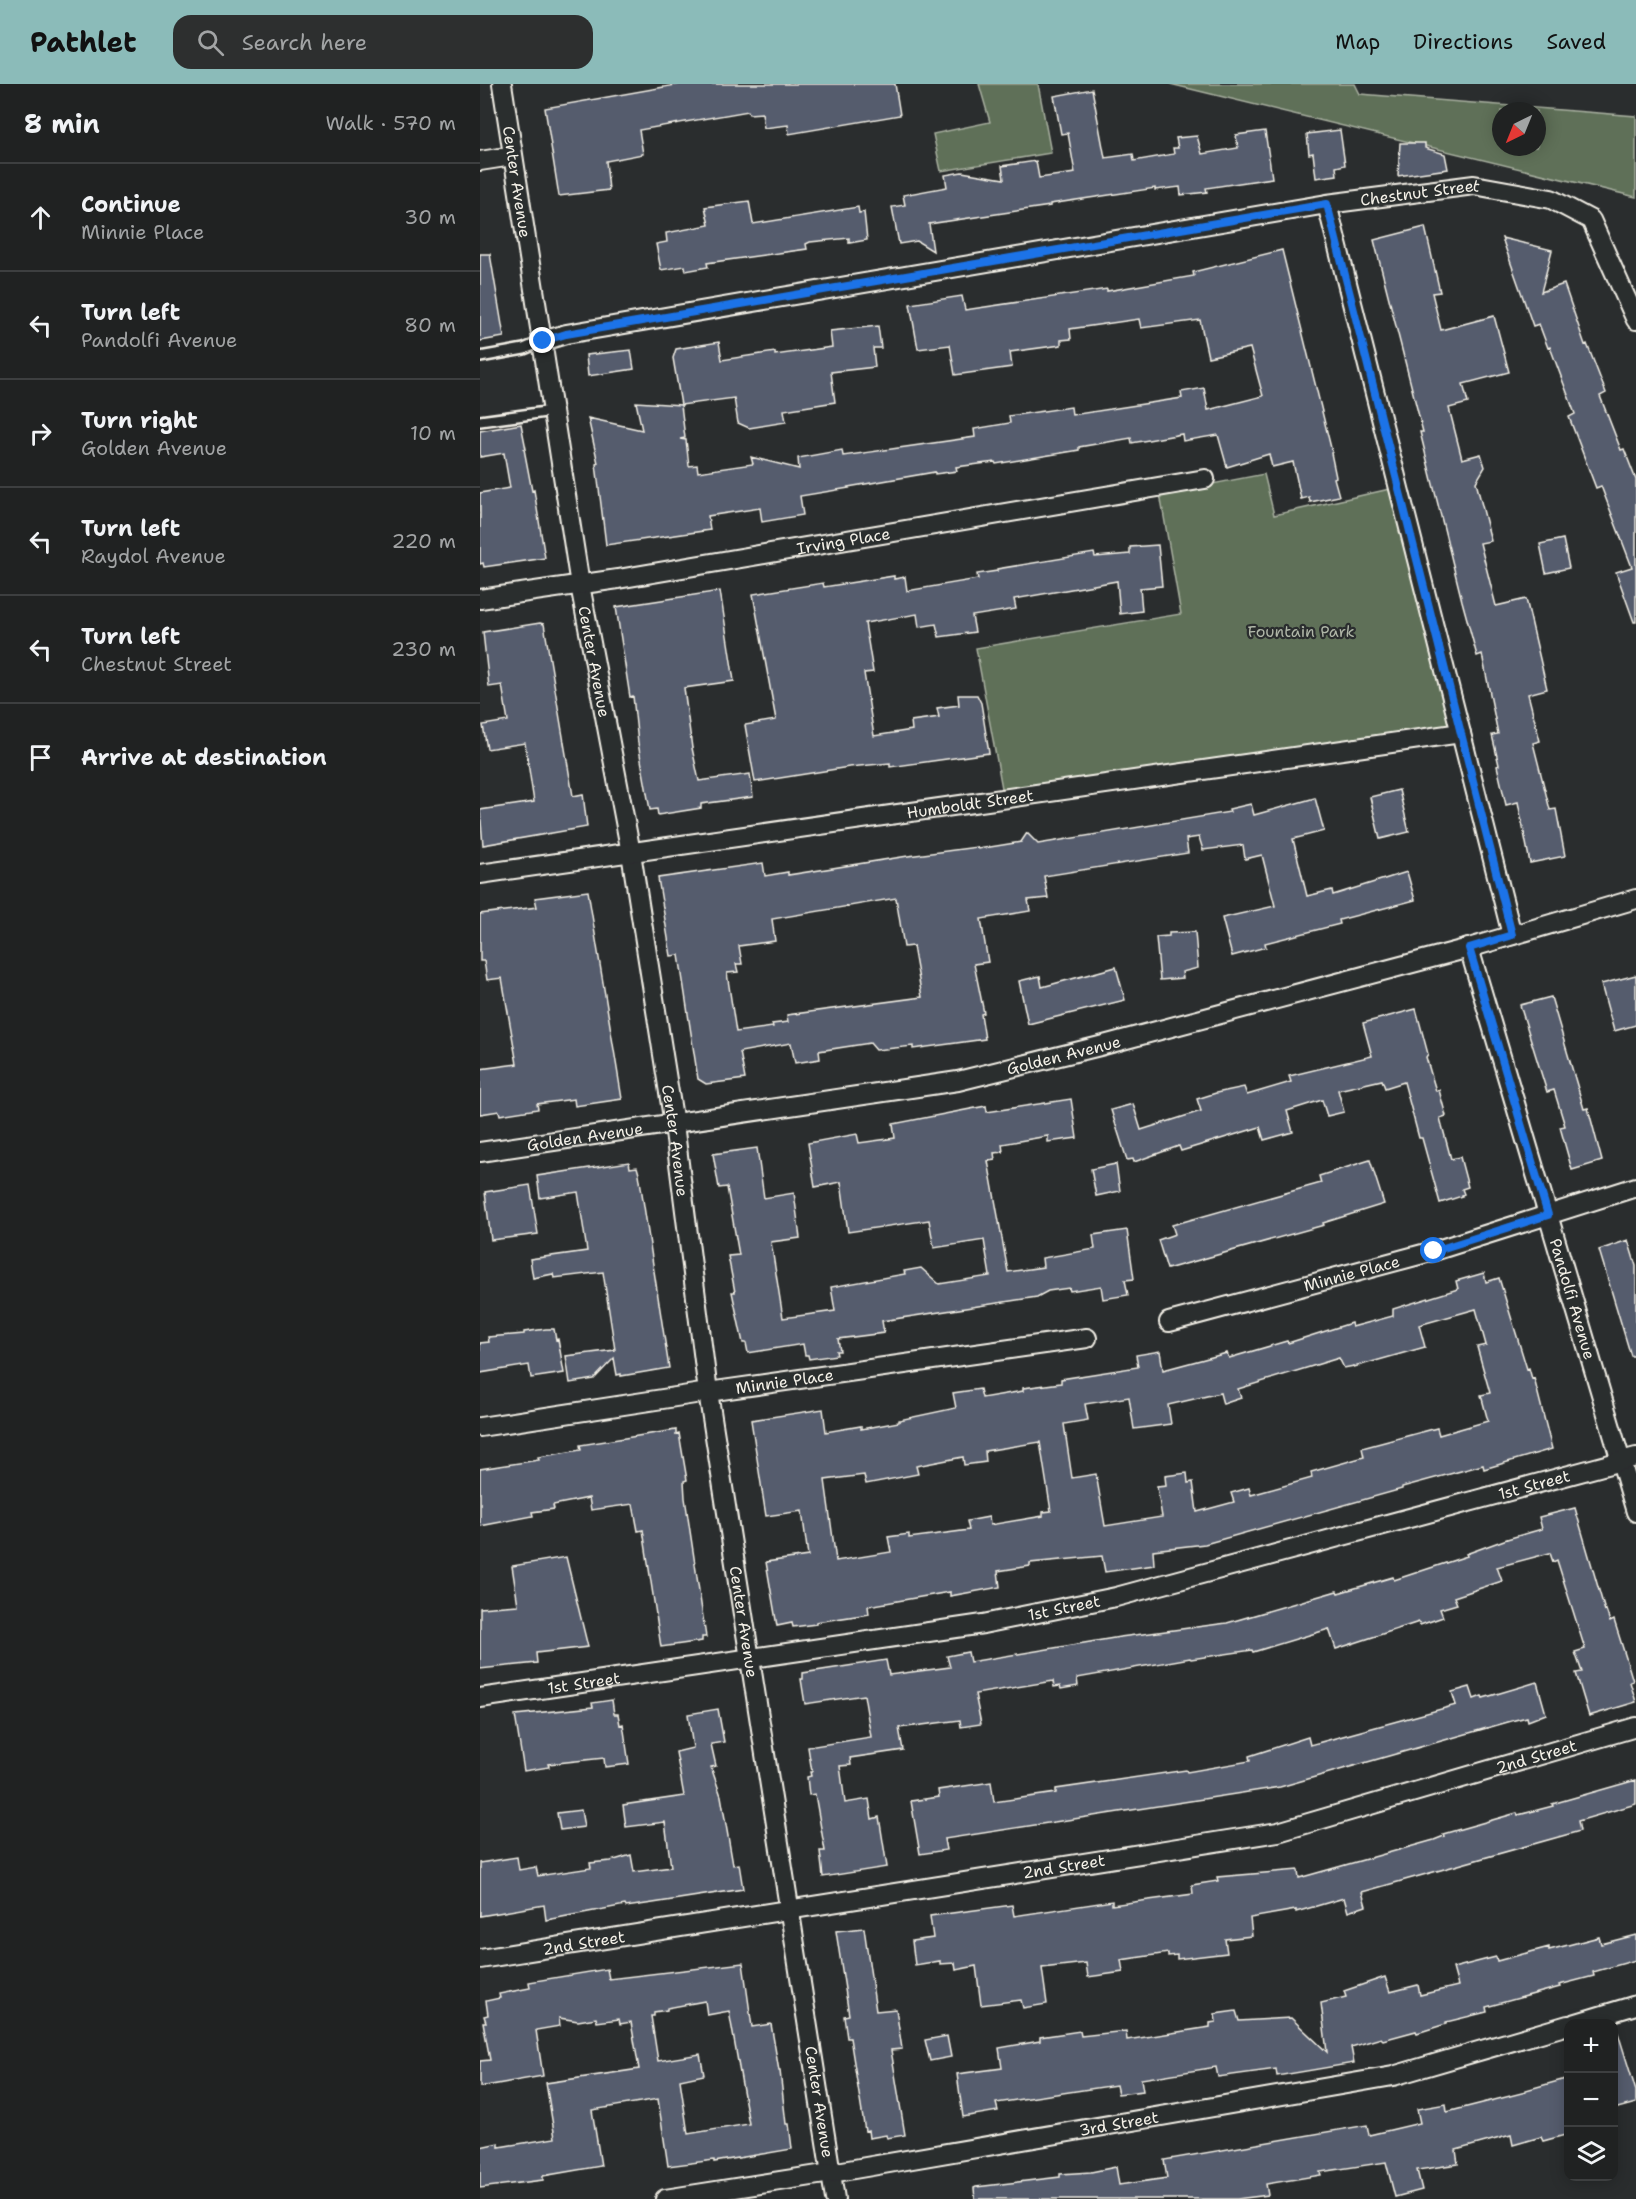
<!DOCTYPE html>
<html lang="en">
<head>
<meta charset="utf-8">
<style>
  :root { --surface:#202222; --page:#2d2f2f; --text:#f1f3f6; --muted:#a2a4a5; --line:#3d3f40; --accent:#8bbbb9 }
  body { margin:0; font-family:"Shantell Sans",sans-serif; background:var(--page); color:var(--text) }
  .controls { position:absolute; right:18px; bottom:18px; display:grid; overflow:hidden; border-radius:12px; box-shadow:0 3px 15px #0003 }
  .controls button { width:54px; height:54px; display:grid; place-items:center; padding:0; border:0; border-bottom:2px solid var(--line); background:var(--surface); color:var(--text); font:30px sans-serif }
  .compass { position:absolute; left:1012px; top:18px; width:54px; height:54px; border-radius:50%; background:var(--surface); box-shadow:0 3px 15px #0003; rotate:223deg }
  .stop { position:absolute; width:18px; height:18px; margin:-14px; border:4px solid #1a73e8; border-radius:50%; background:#fff }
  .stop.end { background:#1a73e8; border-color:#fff; box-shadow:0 2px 6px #0008 }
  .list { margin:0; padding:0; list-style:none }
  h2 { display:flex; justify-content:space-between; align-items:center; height:78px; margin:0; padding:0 24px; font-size:26px }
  h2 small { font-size:20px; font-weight:400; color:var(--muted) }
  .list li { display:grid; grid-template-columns:39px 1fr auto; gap:18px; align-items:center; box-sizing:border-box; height:108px; padding:0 24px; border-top:2px solid var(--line) }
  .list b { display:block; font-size:22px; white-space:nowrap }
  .list p { margin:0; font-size:20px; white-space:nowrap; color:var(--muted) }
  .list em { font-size:20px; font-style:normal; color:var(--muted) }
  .icon { flex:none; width:33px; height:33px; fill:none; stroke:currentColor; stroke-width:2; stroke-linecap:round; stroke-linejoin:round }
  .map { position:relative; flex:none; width:1156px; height:2115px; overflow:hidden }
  header { display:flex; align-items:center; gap:36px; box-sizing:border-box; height:84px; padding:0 30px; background:var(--accent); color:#111 }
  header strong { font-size:28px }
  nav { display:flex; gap:33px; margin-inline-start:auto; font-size:21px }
  .search { width:420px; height:54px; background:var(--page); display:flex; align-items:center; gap:15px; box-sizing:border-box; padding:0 21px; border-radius:18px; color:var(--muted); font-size:22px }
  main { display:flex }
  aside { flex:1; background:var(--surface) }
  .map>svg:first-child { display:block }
  .green { fill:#5e7059; stroke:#a9b0a0; stroke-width:1.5; fill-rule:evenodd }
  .building { fill:#555c6d; stroke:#f4f1e8; stroke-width:1.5; fill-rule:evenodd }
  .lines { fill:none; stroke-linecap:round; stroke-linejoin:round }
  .lane-casing { stroke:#f4f1e8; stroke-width:14 }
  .street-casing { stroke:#f4f1e8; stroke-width:22 }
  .lane { stroke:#2a2d2e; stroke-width:9 }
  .street { stroke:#2a2d2e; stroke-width:18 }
  .route { stroke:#1a73e8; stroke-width:8 }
  .labels { text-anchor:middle; stroke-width:4.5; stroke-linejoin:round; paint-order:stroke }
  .street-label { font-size:16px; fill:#f4f1e8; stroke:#2a2d2e }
  .park-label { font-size:16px; fill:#b0b7a8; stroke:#2a2d2e }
</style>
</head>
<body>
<header>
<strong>Pathlet</strong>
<div class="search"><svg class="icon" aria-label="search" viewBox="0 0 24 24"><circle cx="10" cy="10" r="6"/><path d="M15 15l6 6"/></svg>Search here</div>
<nav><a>Map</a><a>Directions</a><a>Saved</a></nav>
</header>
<main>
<aside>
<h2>8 min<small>Walk · 570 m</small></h2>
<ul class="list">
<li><svg class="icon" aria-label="ahead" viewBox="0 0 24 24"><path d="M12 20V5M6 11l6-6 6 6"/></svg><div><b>Continue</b><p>Minnie Place</p></div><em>30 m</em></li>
<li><svg class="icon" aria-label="left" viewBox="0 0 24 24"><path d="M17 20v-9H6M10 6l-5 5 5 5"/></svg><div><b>Turn left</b><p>Pandolfi Avenue</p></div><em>80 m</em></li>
<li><svg class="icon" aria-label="right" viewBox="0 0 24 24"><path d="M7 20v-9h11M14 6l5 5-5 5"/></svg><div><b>Turn right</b><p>Golden Avenue</p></div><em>10 m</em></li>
<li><svg class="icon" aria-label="left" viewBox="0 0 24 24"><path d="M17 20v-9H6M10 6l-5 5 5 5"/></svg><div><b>Turn left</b><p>Raydol Avenue</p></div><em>220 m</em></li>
<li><svg class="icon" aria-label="left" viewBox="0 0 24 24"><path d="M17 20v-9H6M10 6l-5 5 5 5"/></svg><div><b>Turn left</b><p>Chestnut Street</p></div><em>230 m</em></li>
<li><svg class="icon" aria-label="arrive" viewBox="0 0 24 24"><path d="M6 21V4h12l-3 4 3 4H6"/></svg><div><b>Arrive at destination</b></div></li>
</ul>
</aside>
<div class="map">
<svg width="1156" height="2115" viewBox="0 0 1156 2115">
  <rect width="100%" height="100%" fill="#2a2d2e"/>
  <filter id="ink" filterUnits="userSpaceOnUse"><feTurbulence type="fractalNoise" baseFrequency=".0167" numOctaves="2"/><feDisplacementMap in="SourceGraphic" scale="12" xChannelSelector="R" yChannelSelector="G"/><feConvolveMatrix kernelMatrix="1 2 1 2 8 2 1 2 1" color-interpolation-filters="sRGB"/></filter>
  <g filter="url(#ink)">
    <path class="green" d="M499,0H558L571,69L461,87L453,50L510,38Z
      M690,0H875L880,10L1156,32V113ZM1021,27H1057V63H1021Z
      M784,390L794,431L910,405L971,645L524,715L496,564L701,530L680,410Z"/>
    <path class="building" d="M201,0H415L420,31L309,50L308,41L284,44L282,29L269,30L268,27L159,46L163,70L126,77L129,106L79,112L65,24Z
      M612,5L625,74L653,70L654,77L694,70L693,64H698L696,54L717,52L722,70L758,64L756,51L785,47L792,94L726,104L727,108L701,111L700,103L675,106V104L570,120V122L449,140L453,167L437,157L419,160L412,123L425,121L423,111L467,103L465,91L482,88L524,95L522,82L556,77L559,94L595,89L588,49L581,50L574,12Z
      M860,46L865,81L856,83L857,91L836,94L833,69L829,70L827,50Z
      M920,59H945V64L965,70L968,85L918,92Z
      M269,117L273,140L378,123L379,129L384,128L387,156L369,159V154L330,158L326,160L327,165L227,179L228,183L206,187L205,182L181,186L176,160L187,158L186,149L229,141L225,123Z
      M945,143L960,208L952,209L961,246L1014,232L1029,288L983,300L988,319L969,324L982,375L1001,370L1005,383L996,398L1011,457L1000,459L1016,522L1046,515L1067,605L1048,610L1060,657L1053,659L1070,726L1076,725L1085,772L1050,779L1038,718L1026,721L1017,682L1019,681L1012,651L1018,650L1002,570L997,572L982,517L940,348H943L894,156Z
      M1022,154L1072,166L1061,208L1084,200L1105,261L1107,260L1126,309L1120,312L1141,366L1144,365L1156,396V538H1154L1136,488L1152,483L1121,402L1116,404L1089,333L1095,330L1070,263L1068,264L1059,240L1053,242Z
      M802,166L852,368L851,369L856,393L854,394L859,412L830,418L829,413L821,415L813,378L792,383L789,370L747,383L738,351L703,357L702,350L652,359L651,354L599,363V366L516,380L515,378L476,383L477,387L455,390V388L368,403L369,404L320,412L323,431L282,438L280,424L228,432L230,446L126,461L116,380L118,379L108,334L162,346L156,318L201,321L205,354L200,355L206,356L209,382L217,381L218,388L273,380L271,373L319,385L318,374L362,366L363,372L495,353L494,345L530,339L529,332L591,323L592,331L702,314L701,308L724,304L728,326L783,312L770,264L728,273L720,236L661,244L659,235L590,245L591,255L581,256V261L530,268L532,283L475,291L470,261L438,265L430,220L482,212L485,226L627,205V207L714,192L713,188Z
      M0,170H10L24,253L0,257Z
      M398,242L401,264H393L395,283L351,288L355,318L304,326L306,338L269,344L258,339L254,314L201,321L193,274L196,265L239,258L242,276L295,268V271L352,263L350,247Z
      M151,266L154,285L108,292L106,271Z
      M41,340L46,365H44L52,407L54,406L65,474L4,483L3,479L0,480V409L30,404L24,369L0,373V347Z
      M1083,455L1089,484L1066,489L1060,460Z
      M678,461L682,502L660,504L662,527L640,530L637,497L534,515L536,525L492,532L495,548L459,553L456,540L439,543L437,530L385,539L393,588L384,589L394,652L432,646L431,637L459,633L457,624L479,621L478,611H497L501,619L509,669L410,683V679L369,683L275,698L265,641L296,636L273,510L343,499L344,503L414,492V495L425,493L427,507L498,495L497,490L517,487V485L614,469L615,473L650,470V463Z
      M240,507L254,597L204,604L212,664L219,697L270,690L273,713L221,720V724L178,731L177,725L170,726L158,659L153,612L150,613L136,523Z
      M60,539L64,540L93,712L103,710L107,743L3,761L0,726L54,718L45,659L7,665L3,641L28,637L22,601L9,603L3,548Z
      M919,706L929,748L900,755L890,713Z
      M835,714L844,747L813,755L827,812L852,806L853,811L927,788L935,816L859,836L860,840L785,859L786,863L752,872L742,834L795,822L782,771L765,775L763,761L723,766L719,753L706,755L708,769L564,792L568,814L548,816L550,827L501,835L508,878L494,880L504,929L501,930L505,955L433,965V962L396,966L390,959L339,967L340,975L315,979L311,959L260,968L265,995L226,1000L218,995L199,871L191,872L178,794L283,779L285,792L308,788V791L428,772L497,763L498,765L541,758L547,749L558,760L750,728L749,725L771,720L774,731ZM416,814L424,863L433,862L442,913L307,931L308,938L292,940L293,943L256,948L247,889L258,888L256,880H262L259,862L295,857L292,835Z
      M108,807L142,1015L95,1022L94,1015L57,1020L58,1025L20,1031L19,1027L0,1030V985L37,980L22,894L7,896L4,877H0V830L57,823L55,814Z
      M715,848L718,884L702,888L703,894L680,896L676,853L689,852V849Z
      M636,883L645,916L548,940L539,897L560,892L562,903Z
      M1156,891V941L1134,947L1121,900Z
      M1071,913L1104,1025L1108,1024L1122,1077L1092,1086L1080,1043L1085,1042L1074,1006L1067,1008L1040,921Z
      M936,925L948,970L946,973L956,1007L959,1006L966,1032L960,1034L971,1075L980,1073L988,1103L982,1105L984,1110L981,1111L982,1112L960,1119L942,1054H939L924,998L905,1004L902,996L858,1006L864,1028L847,1032L842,1016L807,1027L813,1048L784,1056L780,1043L701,1067L699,1062L654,1078L653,1075L647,1076L631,1026L653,1020L661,1046L721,1027L717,1015L736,1009L764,1003L767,1011L811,998L809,992L892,972L883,939Z
      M591,1015L597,1054L568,1058V1052L522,1060L523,1068L514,1069L515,1076L508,1077L528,1188L563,1183L562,1174L615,1165L613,1151L647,1146L654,1195L645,1196L648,1211L623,1215L621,1202L590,1207L589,1204L568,1207L557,1213L402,1237L404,1249L358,1255L360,1267H356L357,1271L329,1275L328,1271H325L323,1260L268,1269L266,1259H263L252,1208H255L248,1172L259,1171L247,1103L239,1104L233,1070L277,1064L284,1114L314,1109L320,1154L291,1158L303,1234L355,1227L351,1203L425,1190L424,1187L441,1184L459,1200L510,1192L504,1156L454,1164L449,1136L368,1148L361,1098L335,1103L328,1059L377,1050L379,1059L415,1054L413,1040L506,1022L507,1028Z
      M890,1076L904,1120L843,1139L844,1141L687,1185L678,1156L695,1150L692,1141L841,1099L839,1092Z
      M149,1078L150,1084L157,1083L159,1090L189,1284L141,1292V1290L137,1291L134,1274L114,1295L90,1299L86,1272L135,1266L123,1188L74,1194L73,1190L53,1194L50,1175L107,1167L98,1108L60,1114L57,1092Z
      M636,1080L640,1107L616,1112L611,1085Z
      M50,1101L58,1150L11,1156L5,1108Z
      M1148,1156L1156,1182V1272H1151L1119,1166Z
      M1004,1189L1006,1198L1019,1194L1047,1285L1049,1284L1052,1295L1054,1294L1072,1365L1004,1385L1003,1381L922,1403V1405L725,1460L673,1466L674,1481L625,1488L622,1472L550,1479V1482L518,1487L520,1503L470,1512V1508L388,1522L389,1530L336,1538V1540L313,1543L312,1539L297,1542L286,1478L328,1472L322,1427L286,1432L271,1336L343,1325L346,1348L381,1342V1345L419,1338V1336L476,1324L473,1309L500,1305L502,1314L543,1307V1304L581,1299V1295L658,1283L656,1271L680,1267L683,1286L747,1269L749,1274L807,1257L808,1259L871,1239L872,1243L913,1232V1225L978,1205L976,1197ZM996,1225L1006,1261L997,1263L1010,1309L1001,1311L1008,1337L959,1351L957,1344L882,1364L884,1373L831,1388L832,1394L771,1411L769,1404L751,1409L754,1418L717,1428L713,1398L708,1399L707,1389L685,1392L686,1402L677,1403L682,1433L625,1442L616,1390L592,1394L584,1340L608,1336L605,1320L649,1313L654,1345L691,1340L688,1321L740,1309L743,1320L761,1314L758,1305L859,1274L864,1284L874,1282V1283L945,1263L939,1241ZM560,1358L571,1427L563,1428V1432L510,1441L509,1433L487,1437L489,1446L429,1454V1450L408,1453L411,1468L356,1477L345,1396L384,1391L386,1400L438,1390L436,1382L483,1373L484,1381L506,1378L505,1367Z
      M66,1245H74L76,1256L78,1255L84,1289L51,1294L49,1281L0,1289V1259L9,1258L8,1253L44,1250V1248Z
      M196,1346V1350L199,1349L207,1396L204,1397L205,1414L226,1553H222V1557L181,1563L163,1446L158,1447L153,1420L111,1426L109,1414L73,1421L74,1425L52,1428L53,1432L0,1442V1385L59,1376L58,1373L101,1366L100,1361Z
      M1095,1424L1125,1527L1126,1526L1130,1538L1134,1536L1146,1574L1153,1597L1150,1598L1156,1618L1109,1632L1096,1589L1102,1588L1095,1568L1105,1565L1077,1476L1073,1478L1070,1469L1017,1483L1022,1497L974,1513L977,1520L960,1525L963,1533L940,1541L939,1538L856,1565L849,1545L773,1568L772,1566L711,1575L710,1574L597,1594L598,1602L581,1605L580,1602L574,1603L573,1597L495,1610L501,1640L481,1643L480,1636L419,1644L423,1666L370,1674L371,1681L360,1682L365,1719L389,1715L392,1735L399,1733L407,1783L343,1793L340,1767H345L335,1710L329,1711L327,1693L331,1692L330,1688H332L328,1663L391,1653L384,1611L325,1620L321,1595H323V1589L406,1576L409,1591L470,1583L467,1572L488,1568L490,1578L640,1553L747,1539L857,1507L858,1509L913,1493L914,1496L987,1472L986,1470L1027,1455L1062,1445L1059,1433Z
      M86,1473L108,1563L56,1569L57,1579L0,1585V1524L38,1521L32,1482Z
      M1057,1598L1066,1630L1048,1637L1047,1633L1035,1636L800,1703L464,1755L466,1766L440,1770L431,1717L459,1713L458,1706L511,1698L514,1718L576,1709V1705L706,1686L707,1688L770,1677L769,1672L828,1653L830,1661L976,1621L972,1608L990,1603L994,1615L1002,1612L1003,1614Z
      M132,1616L134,1630H138L140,1641L143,1640L149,1680L125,1683L124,1674L68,1680L69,1683L44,1687L35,1631L113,1623L112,1619Z
      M238,1625L244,1658L231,1660L236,1682L231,1683L241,1712L253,1781L259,1780L263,1805L173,1819L146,1823L145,1821L66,1836L64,1821L0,1832V1779L37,1773L39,1786L56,1783L58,1792L111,1784L110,1779L131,1777L151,1771L154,1788L191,1783L185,1738L146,1743L143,1721L204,1712L196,1668L213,1664L208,1630Z
      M1156,1696V1720L1098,1737L1100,1747L882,1808L886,1822L868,1828L864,1814L816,1828V1826L770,1834L772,1852L745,1855L747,1869L697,1875V1871L688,1872V1869L641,1876L643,1888L608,1893L606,1879L562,1884L567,1920L543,1924L541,1916L501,1921L496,1882L476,1886L475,1879L460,1880V1877L435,1881L432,1857L453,1854L450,1832L532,1821L534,1832L632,1817V1821L713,1810L712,1801L738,1797L737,1793L818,1786L819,1794L954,1756L964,1752L963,1750L1037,1729L1038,1731L1073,1722L1072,1720Z
      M101,1726L104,1743L80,1746L77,1729Z
      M384,1844L396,1927L416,1925L422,1965L411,1966L425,2051L407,2054L406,2051L389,2054L388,2046L385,2047L370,1954H367L364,1932L369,1931L356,1847Z
      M1156,1851V1876L1113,1888L1114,1892L1079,1901L1080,1903L1006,1923L1007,1928L966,1938V1940L937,1949L936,1947L903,1956L901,1954L871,1963L874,1979L797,1992L796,1985L738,1993L736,1983L661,1995L663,2007L638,2010L636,2001L516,2019L518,2027L483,2033L477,1990L522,1984L519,1964L560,1957V1953L600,1947L601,1952L646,1947L647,1956L730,1943V1939L736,1938L735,1930L756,1927L759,1937L811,1934L847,1968L841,1919L866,1913L864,1907L905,1893L910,1908L938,1901L940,1911L978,1902L973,1884L1016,1873L1017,1877L1069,1863V1866L1119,1853L1121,1860Z
      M263,1879L272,1943L291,1940L299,1987H300L306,2040H309L312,2065L234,2078V2076L188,2082L178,2015L112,2026L121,2082L63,2092V2096L0,2104V2063L19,2059V2063L75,2054L66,1999L159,1985L151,1938L140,1940L139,1935L117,1938L116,1934L98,1937L79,1934L80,1942L56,1946L63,1992L0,2003V1977L10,1976L3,1938H6L4,1932L8,1931L6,1917L20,1914L19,1910L50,1904L49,1898L127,1885L129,1895ZM225,1917L227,1931L249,1927L269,2040L208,2050L200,1996L224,1991L220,1970L178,1977L171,1932H174V1928L187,1926V1924Z
      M1134,1949H1138L1156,2007V2019L1134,2025Z
      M467,1952L471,1973L450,1977L445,1956Z
      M1089,1994V2050L1063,2057L1061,2053L1033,2061L1031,2051L976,2066L978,2080L937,2086L942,2106L915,2113L906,2078L840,2088L841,2091L786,2100L788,2111L757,2115H495L494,2104L496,2103L580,2093V2090L611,2088L636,2083L639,2101L687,2094L684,2076L887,2041L889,2051L940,2039L937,2025L966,2020L967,2028L1046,2008V2006Z"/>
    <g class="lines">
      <defs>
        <path id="lane" d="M0,273L44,265L63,257
          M0,337L73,327"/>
        <g id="street">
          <path id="s1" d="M22,0L100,501L151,769L194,1040L228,1308L355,2115"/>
          <path d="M0,77L32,72"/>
          <path d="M847,120L1032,851"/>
          <path id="s2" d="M63,257L86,250L847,120L994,101L1071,115L1111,136L1156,236"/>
          <path id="s3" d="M0,515L138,495L725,395"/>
          <path id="s4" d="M0,790L981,649"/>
          <path id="s5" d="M989,864L1156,1428"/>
          <path id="s6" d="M0,1068L478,997L620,962L989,864L1156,815"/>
          <path id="s7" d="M689,1238L954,1167L1156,1103"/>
          <path id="s8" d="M0,1343L228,1308L607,1254"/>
          <path id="s9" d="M0,1614L503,1540L636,1513L1156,1373"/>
          <path id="s10" d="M0,1875L798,1748L1156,1643"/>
          <path d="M1093,1940L1156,1921"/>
          <path id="s11" d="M185,2115L351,2089L913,1992L1088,1941"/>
        </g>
      </defs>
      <use href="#lane" class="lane-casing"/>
      <use href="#street" class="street-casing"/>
      <use href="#lane" class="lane"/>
      <use href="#street" class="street"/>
    </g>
  </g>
  <g class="lines" filter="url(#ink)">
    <path class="route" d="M63,257L86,250L847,120L1032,851L989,864L1068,1131L954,1167"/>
  </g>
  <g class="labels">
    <g class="street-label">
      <text dy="6" stroke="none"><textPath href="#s1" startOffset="99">Center Avenue</textPath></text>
      <text dy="6" stroke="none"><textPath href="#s2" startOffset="890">Chestnut Street</textPath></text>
      <text dy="6" stroke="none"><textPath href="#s3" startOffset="368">Irving Place</textPath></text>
      <text dy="6" stroke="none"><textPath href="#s1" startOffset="585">Center Avenue</textPath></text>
      <text dy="6" stroke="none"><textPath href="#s4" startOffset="495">Humboldt Street</textPath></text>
      <text dy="6" stroke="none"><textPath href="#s6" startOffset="592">Golden Avenue</textPath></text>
      <text dy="6" stroke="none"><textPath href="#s6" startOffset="106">Golden Avenue</textPath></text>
      <text dy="6" stroke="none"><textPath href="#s1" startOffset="1071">Center Avenue</textPath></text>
      <text dy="6" stroke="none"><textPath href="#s7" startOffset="189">Minnie Place</textPath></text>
      <text dy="6" stroke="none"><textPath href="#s5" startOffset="366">Pandolfi Avenue</textPath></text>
      <text dy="6" stroke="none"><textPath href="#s8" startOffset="308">Minnie Place</textPath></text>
      <text dy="6" stroke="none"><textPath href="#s9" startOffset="1077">1st Street</textPath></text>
      <text dy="6" stroke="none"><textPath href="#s9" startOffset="591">1st Street</textPath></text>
      <text dy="6" stroke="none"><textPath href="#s1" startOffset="1557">Center Avenue</textPath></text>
      <text dy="6" stroke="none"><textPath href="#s9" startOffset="105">1st Street</textPath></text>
      <text dy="6" stroke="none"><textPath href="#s10" startOffset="1077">2nd Street</textPath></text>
      <text dy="6" stroke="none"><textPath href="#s10" startOffset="591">2nd Street</textPath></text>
      <text dy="6" stroke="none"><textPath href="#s10" startOffset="105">2nd Street</textPath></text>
      <text dy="6" stroke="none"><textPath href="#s1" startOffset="2043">Center Avenue</textPath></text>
      <text dy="6" stroke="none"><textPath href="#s11" startOffset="460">3rd Street</textPath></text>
    </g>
    <g class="park-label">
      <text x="821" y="553">Fountain Park</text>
    </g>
  </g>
</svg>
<div class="controls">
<button>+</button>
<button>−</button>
<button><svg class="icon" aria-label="layers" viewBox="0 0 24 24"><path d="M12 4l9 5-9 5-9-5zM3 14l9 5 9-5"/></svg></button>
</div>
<svg class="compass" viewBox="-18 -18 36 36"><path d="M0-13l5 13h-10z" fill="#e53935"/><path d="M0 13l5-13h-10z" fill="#a2a4a5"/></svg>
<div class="stop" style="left:954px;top:1167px"></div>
<div class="stop end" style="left:63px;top:257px"></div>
</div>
</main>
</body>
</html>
